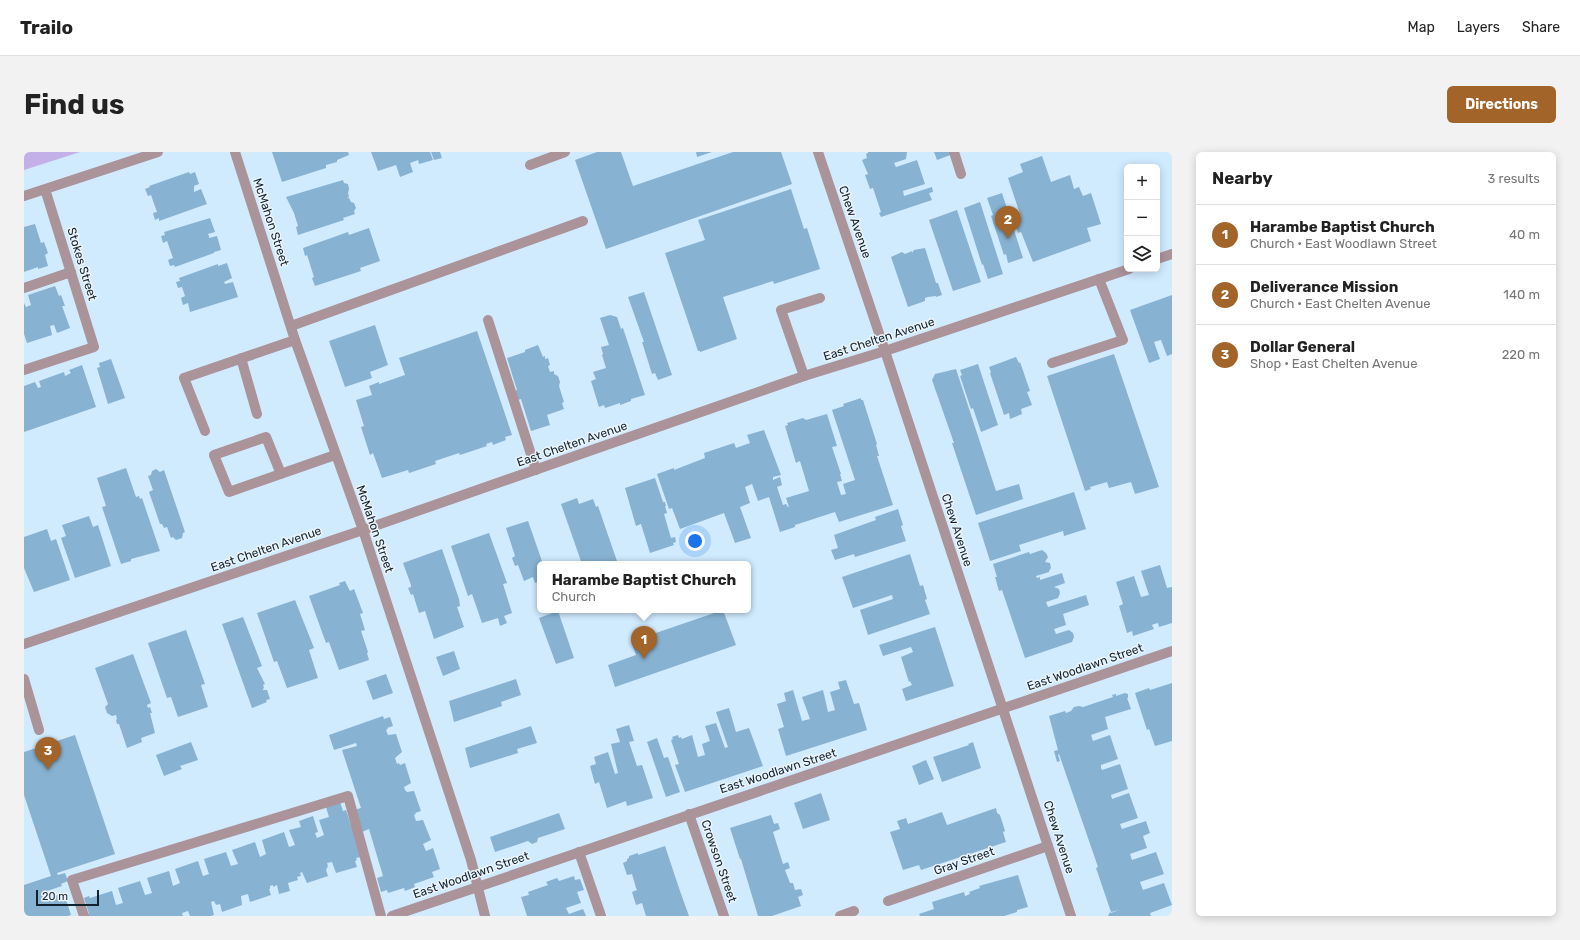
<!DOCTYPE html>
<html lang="en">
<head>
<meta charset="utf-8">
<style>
  :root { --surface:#fff; --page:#f2f2f2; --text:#222; --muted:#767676; --line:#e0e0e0; --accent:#a26429 }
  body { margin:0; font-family:Rubik,sans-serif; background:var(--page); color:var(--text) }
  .controls { position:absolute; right:12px; top:12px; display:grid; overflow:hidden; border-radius:6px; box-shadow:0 2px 10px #0003 }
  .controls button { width:36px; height:36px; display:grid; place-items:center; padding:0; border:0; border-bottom:1px solid var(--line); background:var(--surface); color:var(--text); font:20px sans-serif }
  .scale { position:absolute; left:12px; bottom:10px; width:63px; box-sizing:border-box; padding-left:4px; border:2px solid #11222e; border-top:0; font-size:11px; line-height:14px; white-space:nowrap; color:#11222e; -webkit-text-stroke:3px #ecf5fc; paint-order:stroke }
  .you { position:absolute; left:671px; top:389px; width:14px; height:14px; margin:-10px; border:3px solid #fff; border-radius:50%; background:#1a73e8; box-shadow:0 0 0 6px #1a73e833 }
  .badge { display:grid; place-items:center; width:26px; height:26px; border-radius:50%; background:var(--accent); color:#fff; font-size:13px; font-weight:700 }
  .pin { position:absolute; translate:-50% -33px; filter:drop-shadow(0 1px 2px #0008) }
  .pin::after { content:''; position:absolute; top:21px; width:14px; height:12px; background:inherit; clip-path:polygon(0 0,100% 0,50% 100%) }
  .popup { position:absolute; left:513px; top:409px; width:214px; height:52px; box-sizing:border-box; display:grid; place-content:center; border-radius:6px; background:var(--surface); filter:drop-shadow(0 1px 3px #0005); font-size:13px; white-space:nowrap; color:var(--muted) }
  .popup b { font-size:15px; color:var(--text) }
  .popup::after { content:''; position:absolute; left:50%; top:100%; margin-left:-8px; border:8px solid transparent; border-top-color:var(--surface) }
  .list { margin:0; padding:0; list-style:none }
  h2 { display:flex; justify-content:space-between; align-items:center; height:52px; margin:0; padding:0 16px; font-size:17px }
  h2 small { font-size:13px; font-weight:400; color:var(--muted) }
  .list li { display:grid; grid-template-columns:26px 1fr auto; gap:12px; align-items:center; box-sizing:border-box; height:60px; padding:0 16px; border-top:1px solid var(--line) }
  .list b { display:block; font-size:15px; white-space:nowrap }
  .list p { margin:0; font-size:13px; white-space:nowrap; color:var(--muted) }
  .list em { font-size:13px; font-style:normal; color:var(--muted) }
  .icon { flex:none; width:22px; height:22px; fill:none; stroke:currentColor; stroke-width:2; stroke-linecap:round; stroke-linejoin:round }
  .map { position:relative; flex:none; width:1148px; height:764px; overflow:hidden; border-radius:6px }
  header { display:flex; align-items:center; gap:24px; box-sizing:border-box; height:56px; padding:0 20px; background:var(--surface); border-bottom:1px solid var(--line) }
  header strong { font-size:19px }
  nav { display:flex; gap:22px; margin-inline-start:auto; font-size:14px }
  .intro { display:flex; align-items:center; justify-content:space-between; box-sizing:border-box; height:96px; padding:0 24px }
  h1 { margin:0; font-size:28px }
  .button { padding:10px 18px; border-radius:6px; background:var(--accent); color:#fff; font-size:14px; font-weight:700 }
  main { display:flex; gap:24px; padding:0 24px }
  aside { flex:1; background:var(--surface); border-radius:6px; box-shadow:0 2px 10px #0003 }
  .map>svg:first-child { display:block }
  .green { fill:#c4b0e8 }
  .building { fill:#88b2d2 }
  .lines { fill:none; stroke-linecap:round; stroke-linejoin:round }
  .service { stroke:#aa9399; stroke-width:10 }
  .minor { stroke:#aa9399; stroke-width:10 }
  .tertiary { stroke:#aa9399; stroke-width:10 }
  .labels { text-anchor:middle; stroke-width:3; stroke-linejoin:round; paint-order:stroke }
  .street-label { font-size:12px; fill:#11222e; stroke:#ecf5fc }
</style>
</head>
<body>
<header>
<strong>Trailo</strong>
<nav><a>Map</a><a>Layers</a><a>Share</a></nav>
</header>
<div class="intro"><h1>Find us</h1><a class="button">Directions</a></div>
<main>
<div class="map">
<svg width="1148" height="764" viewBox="0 0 1148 764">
  <rect width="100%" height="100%" fill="#d0eafe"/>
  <path class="green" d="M0,0H56L0,18Z"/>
  <path class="building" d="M248,0H324L325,3L313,8V10L302,13V16L258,30Z
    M347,0H406L409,8L395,12L394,8L386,11L389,20L376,25L372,13L354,19Z
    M407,0H416L418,6L410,8Z
    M573,0H597L609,34L709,0H757L768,32L582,97L551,8Z
    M672,0H688L673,5Z
    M844,0H883L882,7L870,11L872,15L893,8L901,32L879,39L880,44L908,35L909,40L905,41L908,48L857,65L855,61L857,60L849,36L846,37L841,23L844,22L838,8L843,6L842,2L844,1Z
    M910,0H928L929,2L913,8Z
    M1018,4L1027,30L1046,23L1050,37L1055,35L1059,44L1067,41L1077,72L1063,76L1067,89L1009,110L997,80L994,81L991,71L994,70L993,66L997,65L984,26L999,20L996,12Z
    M165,20L166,22L171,20L175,32L170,34V40L177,37L183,52L135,69V66L131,68L129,61L133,60L127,43L124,44L121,37L126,35L125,34Z
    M319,28L320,31L324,32L325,37L324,41L325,45H323L325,46L327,50L330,51L332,56L330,59L331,62L319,66L320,68L274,83L272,75L274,74L270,61L262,45Z
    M767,37L780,77L783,76L796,117L750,132L749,129L699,145L713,187L676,200V199H674L641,101L681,88L674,68Z
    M978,41L999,106L984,111L982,102L980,103L967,64L969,63L963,46Z
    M956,50L979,122L964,127L959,112L958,113L940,56Z
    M933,58L957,130L929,139L905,68Z
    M186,66L191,80L184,82L185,84V86L193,84L197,98L190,100V101L151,115L150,113L146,114L144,108L149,106L143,89L139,91L137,84L141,83L140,80Z
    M11,72L17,91L20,90L24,101L21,103L24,114L14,117V115L0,120V75Z
    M345,76L356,109L336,116L337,119L291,134L288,126L290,125L283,103L281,104L279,96L324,80L325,83Z
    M901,96L912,131H914L918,143L912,145V144L904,145L901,146V149L884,155L867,105L878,100L881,102L888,99V101L890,98Z
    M203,111L208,126L200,130L201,132L209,130L214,145L166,160L164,151L159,153L157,146L161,144L158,135L154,136L152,130L156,129L155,126L194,112V114Z
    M31,134L35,144L37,143L41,154H38L46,176L33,181L30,173L26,174L28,183L3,191L0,182V151L2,155L7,153L4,143Z
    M620,140L648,223L634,228L631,221L628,222L618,190H620L604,145Z
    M1148,143V202L1143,204L1137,188L1133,189L1130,190L1136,207L1125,211L1106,158Z
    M586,163L593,165L597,177L599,176L621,243L607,247V249L596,253V251L581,256L580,253L575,255L567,229L572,227L569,220L582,216L578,203L579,202L577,195L585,193L576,166Z
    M351,173L364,213L346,220L348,226L321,235L305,189Z
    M453,179L488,283L481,285L482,288L469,293L468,290L462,292L463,294L436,303L435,301L411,309L412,312L385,321L384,318L358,326L349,301L346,303L337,275L340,274L332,248L348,243L345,234L355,230V232L381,223L375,206Z
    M514,193L519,205L521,204V207L524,206L526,213L524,214L526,220L530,219V222L534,224L536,230L535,234L540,250L538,251L540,257L523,263L526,273L507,279L497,247L494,248L491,239L493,238L483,206L501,200V198Z
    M1090,202L1135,335L1111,342L1107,330L1085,336L1083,330L1066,335L1067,337L1061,339L1023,224Z
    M992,205L995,211L996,210L1006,239L1003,240L1008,253L997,257L998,262L986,267L985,261L980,263L966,221L967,220L965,215Z
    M87,207L101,246L84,252L73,216L76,215L75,211Z
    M954,212L974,273L957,280L949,256L947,257L936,224L938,223L936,218Z
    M58,213L72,255L0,280V234L11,230L14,236L17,235L15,229L40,220L41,224L47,221L45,218Z
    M932,217L972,339L995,332L999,347L952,363L928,291H930L908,228L911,222Z
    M837,246V248H839L853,292L852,293L855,304H853L869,353L815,370L811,360L771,373V375L756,380L745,345L734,349L728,332L721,335L726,351L716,355L727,386L711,391L700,361L656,377L648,356L645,357L633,322L650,316V318L681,306L680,301L710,291L712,296L726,291L723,283L740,278L757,323L749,325V328L756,325L758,333L753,335L759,353L762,352L764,355H765L762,346L785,339L776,309L772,311L761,274L764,273L763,271L779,266L782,268L803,262L813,294L808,295L817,322H816L818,329L813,330L817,343L822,342L819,332L831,328L808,258L820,254L819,252Z
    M102,316L112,345L115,344L116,347L118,346L136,399L107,407V409L97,412L78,355L82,354L73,326Z
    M132,317L136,320L140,318L161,380L159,381L158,386L152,388L149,385L147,386L143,375L140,376L138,372H136L125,340L129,338L124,324L127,323L128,319Z
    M631,326L639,350H641L642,354H641L643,361L640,362L647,386L651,385L652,390L649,391L650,393L626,401L617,372L612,374L601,336Z
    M1050,340L1062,377L1040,384L1039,379L995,393L997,399L966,409L954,371Z
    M553,346L555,352L569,347L572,355L574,354L594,412H558L537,352Z
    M874,357L879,373L877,374L882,389L831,405L830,402L811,408L807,398L814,396L810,383L852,368L851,365Z
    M65,364L69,375L74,373L87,414L51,426L37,386L42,384L38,373Z
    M504,369L519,412H516V429L511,431L509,425L500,429L494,413L491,414L488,406L491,404L482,376Z
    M23,377L27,389L32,387L46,428L10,440L0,416V385Z
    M465,381L483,431L479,432L488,461L480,464L483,471L476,474L474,466L458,471L448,442L444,444L427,394Z
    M418,397L435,447L436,454L433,455L440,475L410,487L401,459L395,461L389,442L387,443L384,436L387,435V433L379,411Z
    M1018,398L1022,401L1024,405L1021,410L1026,411L1027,416L1025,419V420L1012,424L1013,426L1016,425V428L1038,421L1041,431L1030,435L1035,437L1036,441L1034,446L1022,450L1024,455L1062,443L1065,453L1039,462L1042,473L1030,477L1032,482L1045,478L1049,481L1050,485L1048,490L1001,506L978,438L975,439L971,425H973L969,412L1005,400L1006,402Z
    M886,402L896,434L899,433L903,447L901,448L906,462L844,483L836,458L869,447L868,443L829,456L818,425Z
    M1136,413L1143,436L1148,435V471L1135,475L1134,471L1130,472L1128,473L1130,477L1109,484L1108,479L1103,481L1095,454L1099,452L1092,430L1110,424L1117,445L1125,443L1117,419Z
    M321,429L326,439L330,437L339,461L336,462L341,478L337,479L344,500L343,501L345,508L315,518L305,490L302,491L285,444L316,433L315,431Z
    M271,448L290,496L285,498L294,526L263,536L253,509L250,510L233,461Z
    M699,458L712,493L591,535L584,513L612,503L608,492L626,485V483Z
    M534,459L550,506L532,512L515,466Z
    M219,465L238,514L233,516L241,532L239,533L240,536L239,537V538H243L246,547L242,548L243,550L228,556L198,472Z
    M911,475L930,534L882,549L878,537L888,533L886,529L885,530L877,505L889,500L887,495L859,504L855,493Z
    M162,478L181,532L177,533L184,555L154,565L147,545L143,546L124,491Z
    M430,499L436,517L419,524L412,505Z
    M109,502L127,551L123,553L124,556L126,555L128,561H126L131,581L117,586L118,590L103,596L95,572H93L92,568L93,567L92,563L88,564L83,561L81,555L84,552L71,516Z
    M362,522L369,541L349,548L342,529Z
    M492,527L497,543L477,550L478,554L430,570L425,549Z
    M822,528L830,552L835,551L843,578L762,604L754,577L760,575L753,552L762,549L760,541L769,538L778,569L786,567L778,545L799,538L804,560L811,558L806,540L816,537L814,530Z
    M1148,531V589L1131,594L1125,577L1123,578L1111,541L1125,536L1126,538Z
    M1101,541L1104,542V546H1103L1107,557L1081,565L1084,577L1067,583L1069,589L1086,583L1094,607L1077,613V616L1078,618L1096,612L1104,637L1087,643L1088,647L1105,641L1114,666L1096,672L1098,677L1122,669L1126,681L1119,684L1123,696L1106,702L1108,708L1132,700L1140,722L1116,730L1119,738L1140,731L1148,753L1126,761L1127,764H1084L1086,760L1087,761L1095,758L1087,760L1072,716L1074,715L1035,602L1034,603L1036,609L1033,610L1030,599L1034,598L1025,564L1041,559L1042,561L1047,559L1050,555L1055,554L1059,555L1089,545L1088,543L1092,542V544Z
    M705,556L712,580L725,576L739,614L661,640L651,613L655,612L647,588L649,587L648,585L654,583L655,586L657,585L658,587L668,583L674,605L681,603L678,592L686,589L681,574L692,571L701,596L704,595L692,560Z
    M359,564L360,567L366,565L369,574L363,576L364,577L362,578L364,583L372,582L378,600L371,606L373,612L375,611L376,613L381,611L387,631L380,635L381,638L383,640L390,639L397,659L391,661L392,662L390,663L392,669L399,668L407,688L399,692L402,699L409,696L416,717L408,720L410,725L390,732L391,735L381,739L380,736L364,741L363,738L357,740L353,726L359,724L345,677L338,680L330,658L337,656L318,598L333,594L332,591L310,598L305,583Z
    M605,573L610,589L605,590L613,614L618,613L629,646L603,654L602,649L583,656L575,630L571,632L566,614L572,612L570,605L584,600L591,622L594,621L587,592L596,590L592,577Z
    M507,574L513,591L493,597L494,601L446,616L441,596Z
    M51,583L91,702L33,721L34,723L41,721L44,729L37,732L38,734L23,739L25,746L40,741L47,763L44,764H0V733L27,724L0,643V600Z
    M633,586L640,606L644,605L656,640L642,645L623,590Z
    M167,590L174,608L156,614L158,617L140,624L132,603Z
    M949,590L957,616L918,630L909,605L945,593L944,592Z
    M902,608L910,627L895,633L888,614Z
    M797,641L806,668L779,677L770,651Z
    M316,650L319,659L322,658L327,673H329L337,705L332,706L333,708L331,709L333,715L312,721L308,710L303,711L304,714L302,718L304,724L283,731L278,720L276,721L277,724L273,725L274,728L264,731L266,739L255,742L253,733L249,735V733L246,734V737H245L247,743L226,750L224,742L217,744L218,753L198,760L196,752L192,753L190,749L187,750L190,763L187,764H166L164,759L158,761L159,764H64L63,762H65L60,746L65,744L66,746L88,739L92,753L99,751L94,736L116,729L121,743L125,742L128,741L123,726L145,719L149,734L156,731L151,717L174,709L179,724L185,722L180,707L202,700L207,714L214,712L208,698L231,690L236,705L242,702L238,688L260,680L265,695L271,693L265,678L277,675L275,669L289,664L294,680L291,681L293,686L300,683L295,668L305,665L302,655Z
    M972,656L973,661L976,663L981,679L979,680L982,690L897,718L895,713L879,718L866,680L876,677L873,669L882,666L884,672L918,660L923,673Z
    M535,661L541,677L514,686L513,690L508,692L504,689L471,700L466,685Z
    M747,663L750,672L754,671L756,677L749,680L759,712L764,710L766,716L761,718L766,731H769L771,738L777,737L779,743L774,745L777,754L748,764H734L717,707H716L706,676Z
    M641,694L656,739L665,764H622L618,751L612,753L608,740L613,738L612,736L608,722L603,723L599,711L603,709V707L605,706V704L614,701V703Z
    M994,723L1004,755L993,758V760L980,764H896L895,762L910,757L908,750L940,740L941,744L946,742L945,740L956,736L955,734Z
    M550,724L551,728L556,727L560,738L553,740L557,751L542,756L545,762L559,757L562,764H503L497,745L505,743L504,740L524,733L522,730L533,726L535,729Z"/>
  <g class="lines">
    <path class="service" d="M930,0L937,22
      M506,13L541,0
      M0,136L47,120
      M464,168L512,318
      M267,174L559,69
      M217,206L233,262
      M1028,211L1099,188L1075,127
      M780,224L757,158L796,146
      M181,279L160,226L271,188
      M257,322L242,285L190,303L205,340L311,303
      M0,527L15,578
      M555,700L577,764
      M60,764L48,728L324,644L357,764"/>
    <path class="minor" d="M211,0L271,188L339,378L447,708L461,764
      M0,44L134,0
      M0,218L70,195L21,37
      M665,662L700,764
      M864,749L1024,694
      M368,764L1148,499
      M816,764L830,759"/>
    <path class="tertiary" d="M794,0L861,199L1047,764
      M1133,107L1148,102
      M0,492L339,378L780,224L861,199L1105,117"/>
  </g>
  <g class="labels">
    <g class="street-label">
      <text transform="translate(247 70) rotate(72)" y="4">McMahon Street</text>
      <text transform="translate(831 70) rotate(71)" y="4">Chew Avenue</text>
      <text transform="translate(58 112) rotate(73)" y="4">Stokes Street</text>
      <text transform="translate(855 187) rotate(-18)" y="4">East Chelten Avenue</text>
      <text transform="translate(548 292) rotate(-19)" y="4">East Chelten Avenue</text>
      <text transform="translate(351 377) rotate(71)" y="4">McMahon Street</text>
      <text transform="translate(933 378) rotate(72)" y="4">Chew Avenue</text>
      <text transform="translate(242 397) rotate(-19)" y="4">East Chelten Avenue</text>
      <text transform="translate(1061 515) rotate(-19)" y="4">East Woodlawn Street</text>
      <text transform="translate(754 619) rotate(-18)" y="4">East Woodlawn Street</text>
      <text transform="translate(1035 685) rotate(72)" y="4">Chew Avenue</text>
      <text transform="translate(695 709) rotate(71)" y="4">Crowson Street</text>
      <text transform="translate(940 709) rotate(-19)" y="4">Gray Street</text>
      <text transform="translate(447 723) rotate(-19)" y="4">East Woodlawn Street</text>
    </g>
  </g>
</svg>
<div class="controls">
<button>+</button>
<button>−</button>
<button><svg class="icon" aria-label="layers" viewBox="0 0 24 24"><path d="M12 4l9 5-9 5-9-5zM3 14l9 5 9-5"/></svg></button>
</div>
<div class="scale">20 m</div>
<div class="you"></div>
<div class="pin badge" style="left:620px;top:507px">1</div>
<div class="popup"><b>Harambe Baptist Church</b>Church</div>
<div class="pin badge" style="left:984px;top:87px">2</div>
<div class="pin badge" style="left:24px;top:618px">3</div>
</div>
<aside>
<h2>Nearby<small>3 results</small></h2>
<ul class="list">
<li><span class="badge">1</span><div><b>Harambe Baptist Church</b><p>Church · East Woodlawn Street</p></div><em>40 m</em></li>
<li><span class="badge">2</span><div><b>Deliverance Mission</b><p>Church · East Chelten Avenue</p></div><em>140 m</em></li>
<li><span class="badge">3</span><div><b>Dollar General</b><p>Shop · East Chelten Avenue</p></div><em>220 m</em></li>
</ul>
</aside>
</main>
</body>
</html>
